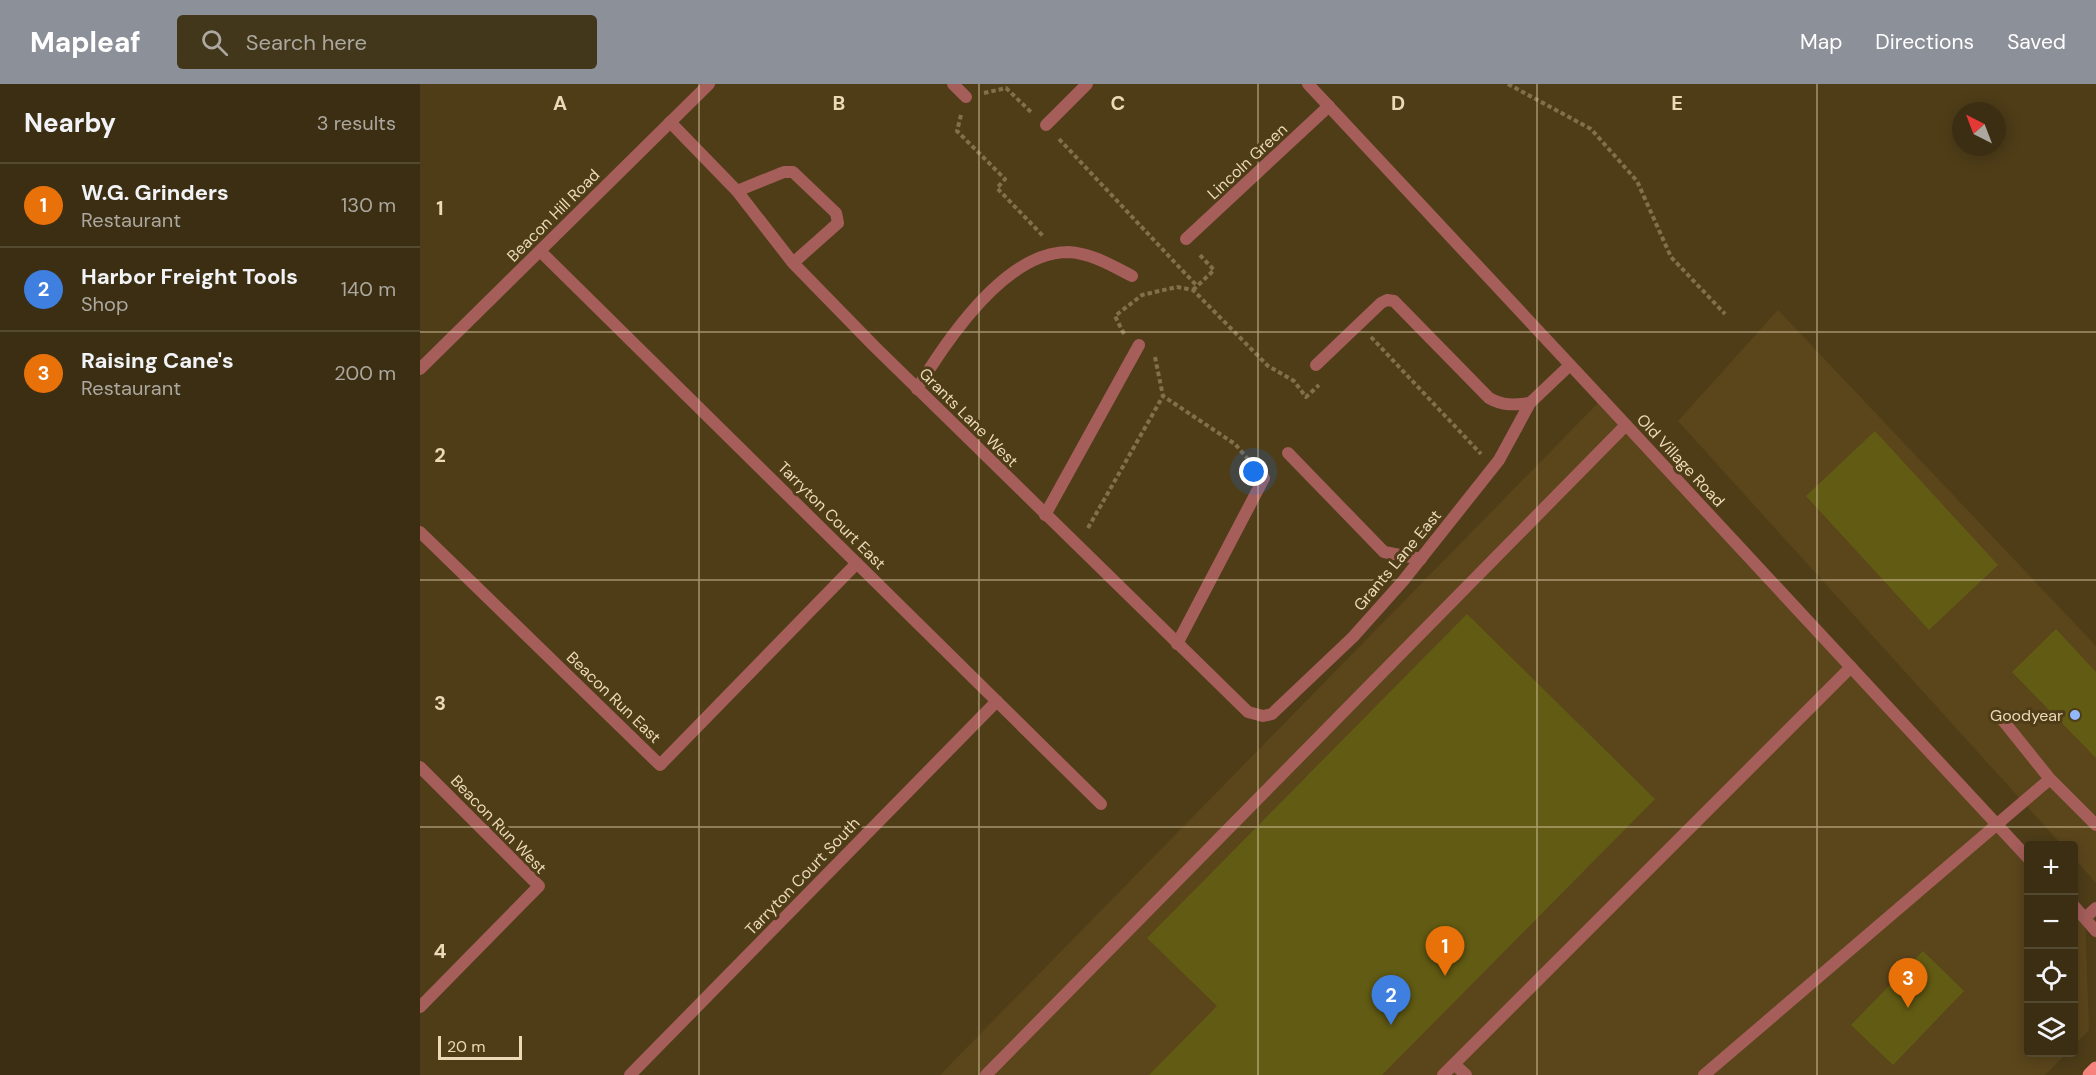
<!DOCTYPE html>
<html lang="en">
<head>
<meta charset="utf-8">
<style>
  :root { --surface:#3b2e12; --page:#42361b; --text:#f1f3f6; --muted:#aca89f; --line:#544a32; --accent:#8c9099 }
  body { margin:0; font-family:"DM Sans",sans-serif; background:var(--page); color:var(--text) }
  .controls { position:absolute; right:18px; bottom:18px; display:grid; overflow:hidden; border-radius:6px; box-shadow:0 3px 15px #0003 }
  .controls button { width:54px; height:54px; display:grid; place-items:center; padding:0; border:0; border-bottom:2px solid var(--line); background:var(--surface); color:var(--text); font:30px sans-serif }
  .compass { position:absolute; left:1532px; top:18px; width:54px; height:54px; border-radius:50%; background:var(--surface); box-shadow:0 3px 15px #0003; rotate:318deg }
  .scale { position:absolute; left:18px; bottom:15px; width:84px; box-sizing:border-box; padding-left:6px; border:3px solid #ebd9b7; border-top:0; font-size:16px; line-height:21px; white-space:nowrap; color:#ebd9b7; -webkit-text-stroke:4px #4f3d18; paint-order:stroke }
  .you { position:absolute; left:834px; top:388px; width:21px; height:21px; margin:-15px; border:4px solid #fff; border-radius:50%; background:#1a73e8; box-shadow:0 0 0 9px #1a73e833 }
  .badge { display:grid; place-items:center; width:39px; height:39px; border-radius:50%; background:var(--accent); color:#fff; font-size:20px; font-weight:700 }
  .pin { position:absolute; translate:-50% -50px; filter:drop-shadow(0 2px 3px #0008) }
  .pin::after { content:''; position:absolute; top:32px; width:21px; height:18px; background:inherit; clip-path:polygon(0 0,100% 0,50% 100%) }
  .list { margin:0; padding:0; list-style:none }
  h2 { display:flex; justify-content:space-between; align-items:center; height:78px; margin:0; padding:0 24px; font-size:26px }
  h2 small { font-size:20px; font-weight:400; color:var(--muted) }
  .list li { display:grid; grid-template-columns:39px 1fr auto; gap:18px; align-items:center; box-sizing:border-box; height:84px; padding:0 24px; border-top:2px solid var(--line) }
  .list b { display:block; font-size:22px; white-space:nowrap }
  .list p { margin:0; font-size:20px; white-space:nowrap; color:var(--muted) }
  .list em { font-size:20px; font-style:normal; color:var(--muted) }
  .icon { flex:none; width:33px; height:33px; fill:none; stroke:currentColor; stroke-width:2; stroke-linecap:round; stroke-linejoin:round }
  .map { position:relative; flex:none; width:1676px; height:991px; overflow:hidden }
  header { display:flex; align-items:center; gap:36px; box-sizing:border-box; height:84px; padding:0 30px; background:var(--accent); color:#fff }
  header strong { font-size:28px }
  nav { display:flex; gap:33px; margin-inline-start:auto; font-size:21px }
  .search { width:420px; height:54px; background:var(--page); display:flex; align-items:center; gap:15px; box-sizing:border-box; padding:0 21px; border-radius:6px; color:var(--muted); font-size:22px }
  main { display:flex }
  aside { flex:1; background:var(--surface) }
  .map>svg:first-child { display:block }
  .built { fill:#5b461c }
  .building { fill:#625b13 }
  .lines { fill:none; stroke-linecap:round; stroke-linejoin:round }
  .path { stroke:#82704c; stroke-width:4; stroke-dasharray:4.5 3; stroke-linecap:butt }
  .service { stroke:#a65e5b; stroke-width:12 }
  .minor { stroke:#a65e5b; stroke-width:12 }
  .tertiary { stroke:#a65e5b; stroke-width:12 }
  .primary { stroke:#f6827e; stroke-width:15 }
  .grid { fill:none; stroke:#ebd9b7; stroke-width:1.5; stroke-opacity:0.55 }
  .poi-dot { fill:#93b7fd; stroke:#4f3d18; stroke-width:2 }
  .labels { text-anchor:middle; stroke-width:6; stroke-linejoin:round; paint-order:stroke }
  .street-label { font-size:16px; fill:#ebd9b7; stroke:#4f3d18 }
  .poi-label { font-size:16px; fill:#ebd9b7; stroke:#4f3d18; text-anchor:end }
  .grid-label { font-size:20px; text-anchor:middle; font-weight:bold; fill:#ebd9b7; stroke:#4f3d18; stroke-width:6; stroke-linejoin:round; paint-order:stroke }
</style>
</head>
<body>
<header>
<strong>Mapleaf</strong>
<div class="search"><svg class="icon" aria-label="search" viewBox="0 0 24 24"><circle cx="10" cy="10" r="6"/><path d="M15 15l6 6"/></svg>Search here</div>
<nav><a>Map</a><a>Directions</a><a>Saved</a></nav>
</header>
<main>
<aside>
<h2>Nearby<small>3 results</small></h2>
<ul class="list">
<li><span class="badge" style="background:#e8710a">1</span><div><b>W.G. Grinders</b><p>Restaurant</p></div><em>130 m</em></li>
<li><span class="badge" style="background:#3f7fe0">2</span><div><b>Harbor Freight Tools</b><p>Shop</p></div><em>140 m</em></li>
<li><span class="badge" style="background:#e8710a">3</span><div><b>Raising Cane's</b><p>Restaurant</p></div><em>200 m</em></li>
</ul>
</aside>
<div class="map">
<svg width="1676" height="991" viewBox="0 0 1676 991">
  <rect width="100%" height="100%" fill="#4f3d18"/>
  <path class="built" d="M1358,226L1676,562V799L1654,774V762L1642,761L1258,337Z
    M1182,315L1608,774V968L1647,969L1625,991H520Z
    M1654,822L1665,834L1669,946L1654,962Z"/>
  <path class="building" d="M1455,347L1578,481L1509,546L1386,412Z
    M1047,530L1235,715L962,991H729L797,922L727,854Z
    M1636,545L1676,588V674L1592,588Z
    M1503,867L1544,907L1473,981L1431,941Z"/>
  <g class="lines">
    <path class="path" d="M1088,0L1171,45L1217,97L1251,173L1305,230
      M564,9L586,4L612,29
      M541,31L537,47L585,95L577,104L624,153
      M639,55L777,202
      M773,206L794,186L778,169
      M704,250L695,232L722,211L757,203L773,206L848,282L874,297L886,313L899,301
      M951,253L1061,370
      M735,273L743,312L815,360L832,380
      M668,444L743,312"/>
    <path class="service" d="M533,0L546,13
      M626,41L667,0
      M766,155L909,22
      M896,281L961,219L967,216L974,217L1069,314C1083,322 1094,321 1110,319
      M497,305C526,257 585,168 648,168C671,169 691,181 712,192
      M868,369L964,468L1001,475
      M625,431L719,261
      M757,560L844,394
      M1581,634L1630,695
      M1665,834L1676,824
      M1034,980L1046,991
      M566,991L1206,341
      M1023,991L1431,583
      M1284,991L1630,695L1676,741"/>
    <path class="minor" d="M250,38L317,107L373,179L454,262L828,628L843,632L852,630L933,553L983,497L1079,376L1110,319L1150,281
      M317,107L364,88H373L416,129L418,139L373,179
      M120,167L681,720
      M1182,315L1608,774
      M0,448L240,681L437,479
      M0,683L119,802L0,923
      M1654,822L1676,847
      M210,991L577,617"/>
    <path class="tertiary" d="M888,0L1182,315
      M0,285L289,0"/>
    <path class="primary" d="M1670,991L1676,985"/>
  </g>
  <path class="grid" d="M279,0V991M559,0V991M838,0V991M1117,0V991M1397,0V991M0,248H1676M0,496H1676M0,743H1676"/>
  <circle class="poi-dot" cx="1655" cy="631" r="6"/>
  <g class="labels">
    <g class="street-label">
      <text transform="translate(827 77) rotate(-43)" y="6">Lincoln Green</text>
      <text transform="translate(133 131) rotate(-45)" y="6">Beacon Hill Road</text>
      <text transform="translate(549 333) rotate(45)" y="6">Grants Lane West</text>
      <text transform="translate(1261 376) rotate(47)" y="6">Old Village Road</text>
      <text transform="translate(412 431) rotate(45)" y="6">Tarryton Court East</text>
      <text transform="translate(977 476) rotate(-50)" y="6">Grants Lane East</text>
      <text transform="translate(194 613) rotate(44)" y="6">Beacon Run East</text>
      <text transform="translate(79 740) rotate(46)" y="6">Beacon Run West</text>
      <text transform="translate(382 792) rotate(-46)" y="6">Tarryton Court South</text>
    </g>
    <g class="poi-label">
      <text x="1643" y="637">Goodyear</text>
    </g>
  </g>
  <g class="grid-label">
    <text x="140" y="26">A</text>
    <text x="419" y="26">B</text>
    <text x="698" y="26">C</text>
    <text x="978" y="26">D</text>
    <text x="1257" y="26">E</text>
    <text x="20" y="131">1</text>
    <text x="20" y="378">2</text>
    <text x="20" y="626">3</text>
    <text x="20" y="874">4</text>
  </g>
</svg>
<div class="controls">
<button>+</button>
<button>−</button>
<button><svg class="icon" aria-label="locate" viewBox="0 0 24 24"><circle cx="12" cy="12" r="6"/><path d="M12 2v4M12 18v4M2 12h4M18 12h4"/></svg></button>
<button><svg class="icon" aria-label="layers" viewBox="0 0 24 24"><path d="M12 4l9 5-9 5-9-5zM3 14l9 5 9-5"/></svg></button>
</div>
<svg class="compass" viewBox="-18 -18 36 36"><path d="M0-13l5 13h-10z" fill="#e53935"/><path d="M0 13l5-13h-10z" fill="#aca89f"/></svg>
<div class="scale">20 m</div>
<div class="you"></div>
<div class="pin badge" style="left:1025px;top:892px;background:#e8710a">1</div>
<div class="pin badge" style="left:971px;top:941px;background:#3f7fe0">2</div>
<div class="pin badge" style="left:1488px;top:924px;background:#e8710a">3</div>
</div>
</main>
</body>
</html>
